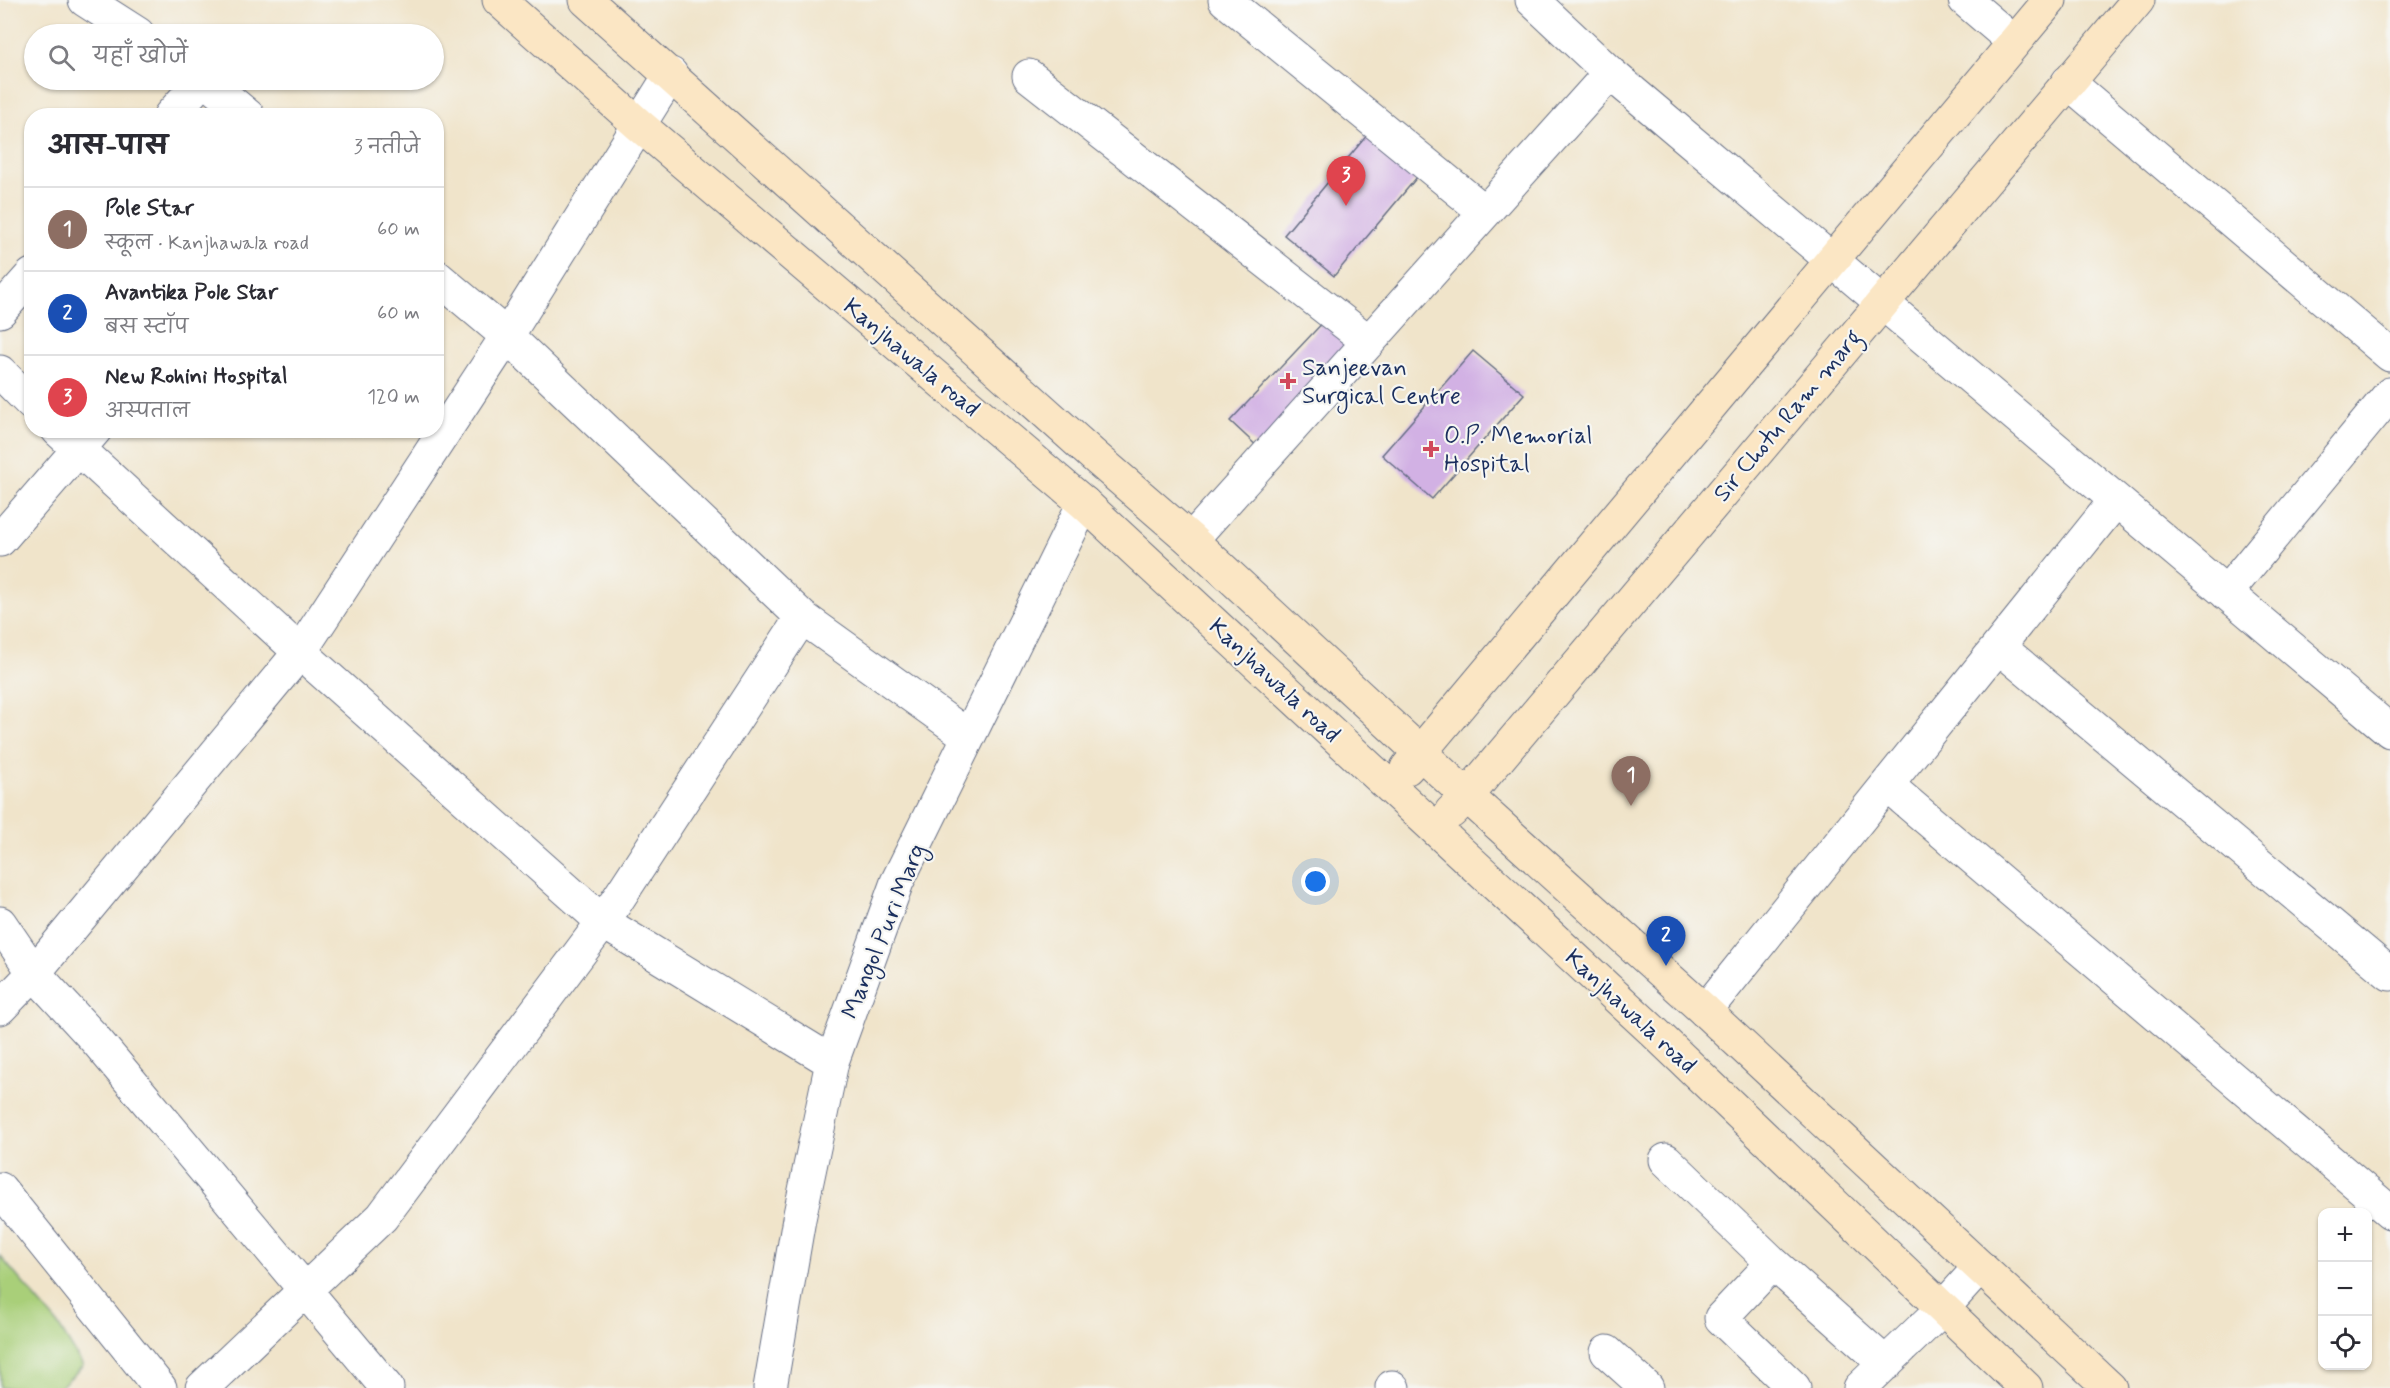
<!DOCTYPE html>
<html lang="hi">
<head>
<meta charset="utf-8">
<style>
  :root { --surface:#fff; --page:#f2f2f3; --text:#2b2b33; --muted:#7c7c81; --line:#e1e1e2; --accent:#ea580c }
  body { margin:0; font-family:Mynerve,"Playpen Sans Deva",sans-serif; background:var(--page); color:var(--text) }
  .controls { position:absolute; right:18px; bottom:18px; display:grid; overflow:hidden; border-radius:12px; box-shadow:0 2px 4px #0004 }
  .controls button { width:54px; height:54px; display:grid; place-items:center; padding:0; border:0; border-bottom:2px solid var(--line); background:var(--surface); color:var(--text); font:30px sans-serif }
  .you { position:absolute; left:1316px; top:882px; width:21px; height:21px; margin:-15px; border:4px solid #fff; border-radius:50%; background:#1a73e8; box-shadow:0 0 0 9px #1a73e833 }
  .badge { display:grid; place-items:center; width:39px; height:39px; border-radius:50%; background:var(--accent); color:#fff; font-size:20px; font-weight:700 }
  .pin { position:absolute; translate:-50% -50px; filter:drop-shadow(0 2px 3px #0008) }
  .pin::after { content:''; position:absolute; top:32px; width:21px; height:18px; background:inherit; clip-path:polygon(0 0,100% 0,50% 100%) }
  .list { margin:0; padding:0; list-style:none }
  h2 { display:flex; justify-content:space-between; align-items:center; height:78px; margin:0; padding:0 24px; font-size:26px }
  h2 small { font-size:20px; font-weight:400; color:var(--muted) }
  .list li { display:grid; grid-template-columns:39px 1fr auto; gap:18px; align-items:center; box-sizing:border-box; height:84px; padding:0 24px; border-top:2px solid var(--line) }
  .list b { display:block; font-size:22px; white-space:nowrap }
  .list p { margin:0; font-size:20px; white-space:nowrap; color:var(--muted) }
  .list em { font-size:20px; font-style:normal; color:var(--muted) }
  .icon { flex:none; width:33px; height:33px; fill:none; stroke:currentColor; stroke-width:2; stroke-linecap:round; stroke-linejoin:round }
  .map { position:relative; flex:none; width:2390px; height:1388px; overflow:hidden }
  .search { position:absolute; background:var(--surface); box-shadow:0 2px 4px #0004; left:24px; top:24px; width:420px; height:66px; display:flex; align-items:center; gap:15px; box-sizing:border-box; padding:0 21px; border-radius:33px; color:var(--muted); font-size:22px }
  .panel { position:absolute; background:var(--surface); box-shadow:0 2px 4px #0004; left:24px; top:108px; width:420px; height:330px; border-radius:24px }
  .map>svg:first-child { display:block }
  .green { fill:#a9cf79; stroke:#627f6c; stroke-width:1.5 }
  .building { fill:#d2b1e4 }
  .lines { fill:none; stroke-linecap:round; stroke-linejoin:round }
  .street-casing { stroke:#666e84; stroke-width:35 }
  .secondary-casing { stroke:#666e84; stroke-width:35 }
  .street { stroke:#fff; stroke-width:33 }
  .secondary { stroke:#fbe6c4; stroke-width:33 }
  .poi-dot { fill:#d1495b; stroke:#f6f6f2; stroke-width:2 }
  .labels { text-anchor:middle; stroke-width:4.5; stroke-linejoin:round; paint-order:stroke }
  .street-label { font-size:24px; fill:#1b2f5e; stroke:#f6f6f2 }
  .poi-label { font-size:24px; fill:#1b2f5e; stroke:#f6f6f2; text-anchor:start }
</style>
</head>
<body>
<div class="map">
<svg width="2390" height="1388" viewBox="0 0 2390 1388">
  <rect width="100%" height="100%" fill="#f6f6f2"/>
  <filter id="ink" filterUnits="userSpaceOnUse"><feTurbulence type="fractalNoise" baseFrequency=".0167" numOctaves="2"/><feDisplacementMap in="SourceGraphic" scale="12" xChannelSelector="R" yChannelSelector="G"/><feConvolveMatrix kernelMatrix="1 2 1 2 8 2 1 2 1" color-interpolation-filters="sRGB"/></filter>
  <filter id="wash" filterUnits="userSpaceOnUse"><feTurbulence type="fractalNoise" baseFrequency=".008" numOctaves="4" result="noise"/><feDisplacementMap in="SourceGraphic" scale="24" xChannelSelector="R" yChannelSelector="G"/><feGaussianBlur stdDeviation="1.35" result="paint"/><feColorMatrix in="noise" values="0 0 0 0 0 0 0 0 0 0 0 0 0 0 0 0 0 1.4 0 .05"/><feComposite in="paint" operator="in"/></filter>
  <g filter="url(#wash)">
    <rect width="100%" height="100%" fill="#f0e4ca"/>
    <path class="green" d="M0,1256L57,1323L83,1366L59,1388H0Z"/>
    <g id="blocks">
      <path class="building" d="M1368,134L1418,176L1334,276L1284,235Z
        M1329,316L1359,345L1261,450L1230,421Z
        M1473,351L1524,394L1432,499L1382,455Z"/>
    </g>
  </g>
  <g filter="url(#ink)">
    <use href="#blocks" fill-opacity="0" stroke="#666e84" stroke-width="1.5"/>
    <g class="lines">
      <defs>
        <path id="street" d="M85,0L138,34
          M1225,0L1485,212
          M1532,0L1610,73L2390,731
          M1965,0L2014,42
          M1029,76L1369,342
          M205,80L248,116
          M2068,82L2390,355
          M170,116L202,80
          M436,276L507,336L802,617L968,736
          M0,311L32,275
          M0,372L32,404
          M58,430L300,652L603,922L832,1062
          M0,540L95,430
          M1191,540L1610,73
          M2226,593L2390,394
          M1999,647L2390,974
          M1887,785L2390,1212
          M0,923L34,973L95,1039L387,1388
          M0,1008L34,973L300,652L507,336L671,74
          M1705,1011L2116,500
          M1666,1160L1773,1263L1886,1364
          M0,1189L160,1388
          M1773,1263L1721,1318L1794,1388
          M1607,1352L1647,1388
          M1392,1387L1393,1388
          M202,1388L382,1217L603,922L802,617
          M770,1388L799,1219L832,1062L897,882L1084,503
          M1860,1388L1942,1309L1980,1267"/>
        <path id="secondary" d="M499,0L638,124L1084,503L1652,1030L2026,1388
          M586,0L1094,456L1191,540L1467,796L1705,1011L2110,1388
          M1407,768L2050,0
          M1451,812L1467,796L2138,0"/>
      </defs>
      <use href="#street" class="street-casing"/>
      <use href="#secondary" class="secondary-casing"/>
      <use href="#street" class="street"/>
      <use href="#secondary" class="secondary"/>
    </g>
  </g>
  <g class="poi-dot">
    <path d="M1285 372h6v6h6v6h-6v6h-6v-6h-6v-6h6z"/>
    <path d="M1428 440h6v6h6v6h-6v6h-6v-6h-6v-6h6z"/>
  </g>
  <g class="labels">
    <g class="street-label">
      <text transform="translate(912 357) rotate(40)" y="8">Kanjhawala road</text>
      <text transform="translate(1787 415) rotate(-50)" y="8">Sir Chotu Ram marg</text>
      <text transform="translate(1275 680) rotate(43)" y="8">Kanjhawala road</text>
      <text transform="translate(883 931) rotate(-68)" y="8">Mangol Puri Marg</text>
      <text transform="translate(1631 1011) rotate(43)" y="8">Kanjhawala road</text>
    </g>
    <g class="poi-label">
      <text x="1302" y="375">Sanjeevan<tspan x="1302" dy="28">Surgical Centre</tspan></text>
      <text x="1444" y="443">O.P. Memorial<tspan x="1444" dy="28">Hospital</tspan></text>
    </g>
  </g>
</svg>
<div class="controls">
<button>+</button>
<button>−</button>
<button><svg class="icon" aria-label="locate" viewBox="0 0 24 24"><circle cx="12" cy="12" r="6"/><path d="M12 2v4M12 18v4M2 12h4M18 12h4"/></svg></button>
</div>
<div class="you"></div>
<div class="pin badge" style="left:1631px;top:806px;background:#8d6e63">1</div>
<div class="pin badge" style="left:1666px;top:966px;background:#1a4fb4">2</div>
<div class="pin badge" style="left:1346px;top:206px;background:#e0444e">3</div>
<div class="search"><svg class="icon" aria-label="search" viewBox="0 0 24 24"><circle cx="10" cy="10" r="6"/><path d="M15 15l6 6"/></svg>यहाँ खोजें</div>
<section class="panel">
<h2>आस-पास<small>3 नतीजे</small></h2>
<ul class="list">
<li><span class="badge" style="background:#8d6e63">1</span><div><b>Pole Star</b><p>स्कूल · Kanjhawala road</p></div><em>60 m</em></li>
<li><span class="badge" style="background:#1a4fb4">2</span><div><b>Avantika Pole Star</b><p>बस स्टॉप</p></div><em>60 m</em></li>
<li><span class="badge" style="background:#e0444e">3</span><div><b>New Rohini Hospital</b><p>अस्पताल</p></div><em>120 m</em></li>
</ul>
</section>
</div>
</body>
</html>
